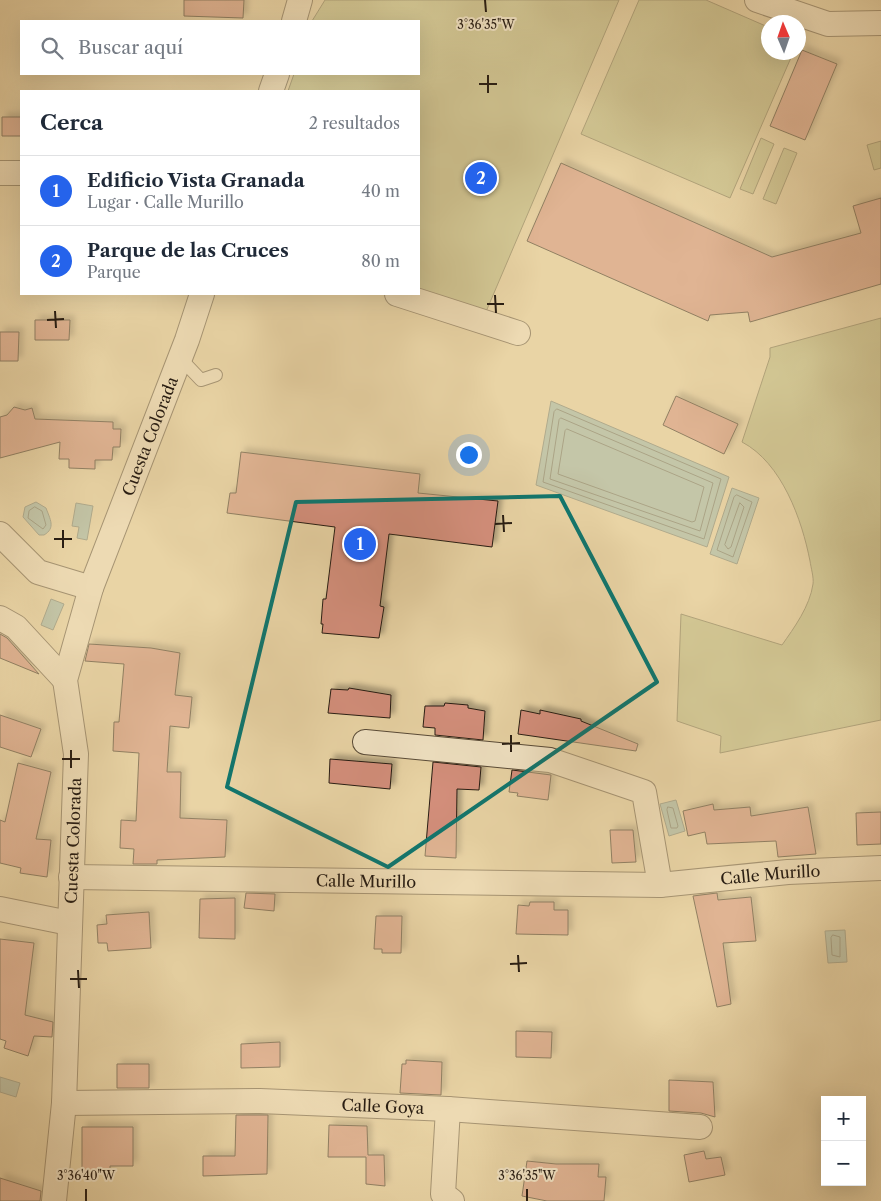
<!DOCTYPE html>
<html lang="es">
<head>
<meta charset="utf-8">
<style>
  :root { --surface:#fff; --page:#f6f6f7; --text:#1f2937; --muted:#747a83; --line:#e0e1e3; --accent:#2563eb }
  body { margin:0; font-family:"Libre Caslon Text",serif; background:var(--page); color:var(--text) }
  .controls { position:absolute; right:15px; bottom:15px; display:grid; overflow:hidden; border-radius:0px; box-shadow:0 5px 20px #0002 }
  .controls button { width:45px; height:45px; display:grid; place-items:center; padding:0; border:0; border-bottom:1px solid var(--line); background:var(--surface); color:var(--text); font:25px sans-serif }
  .compass { position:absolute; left:761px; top:15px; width:45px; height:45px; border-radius:50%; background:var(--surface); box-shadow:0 5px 20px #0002; rotate:358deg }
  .you { position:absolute; left:468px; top:454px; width:18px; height:18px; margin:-12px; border:4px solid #fff; border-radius:50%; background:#1a73e8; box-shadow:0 0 0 8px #1a73e833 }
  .badge { display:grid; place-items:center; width:32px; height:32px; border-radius:50%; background:var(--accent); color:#fff; font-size:16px; font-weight:700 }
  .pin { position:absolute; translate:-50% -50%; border:2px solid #fff; box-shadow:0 1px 5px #0006 }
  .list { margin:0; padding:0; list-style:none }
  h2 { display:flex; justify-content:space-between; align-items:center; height:65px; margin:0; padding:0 20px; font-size:21px }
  h2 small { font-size:16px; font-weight:400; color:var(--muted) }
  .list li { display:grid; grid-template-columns:32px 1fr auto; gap:15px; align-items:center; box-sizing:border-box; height:70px; padding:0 20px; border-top:1px solid var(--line) }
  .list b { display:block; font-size:19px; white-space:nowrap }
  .list p { margin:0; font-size:16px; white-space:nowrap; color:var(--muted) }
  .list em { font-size:16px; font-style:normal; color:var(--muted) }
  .icon { flex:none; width:28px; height:28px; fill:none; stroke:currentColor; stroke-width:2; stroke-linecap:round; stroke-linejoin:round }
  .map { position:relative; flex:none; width:881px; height:1201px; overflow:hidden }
  .search { position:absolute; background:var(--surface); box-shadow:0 5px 20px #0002; left:20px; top:20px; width:400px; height:55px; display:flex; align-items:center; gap:12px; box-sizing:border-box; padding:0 18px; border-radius:0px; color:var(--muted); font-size:19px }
  .panel { position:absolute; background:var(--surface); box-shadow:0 5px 20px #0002; left:20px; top:90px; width:400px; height:205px; border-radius:0px }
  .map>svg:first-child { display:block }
  .green { fill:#babc83; stroke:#706c4a }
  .water { fill:#98b7ac; stroke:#6b796e }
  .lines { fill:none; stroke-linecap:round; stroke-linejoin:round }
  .shore { stroke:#606a5f; stroke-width:1 }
  .building { fill:#d48f7b; stroke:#271c12; filter:url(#shadow) }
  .lane-casing { stroke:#584a37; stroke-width:14 }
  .street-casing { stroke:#584a37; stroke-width:26 }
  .lane { stroke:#f1e3c4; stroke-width:12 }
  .street { stroke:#f1e3c4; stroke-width:24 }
  .marked { fill:none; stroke:#0f766e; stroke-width:4; stroke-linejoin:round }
  .ticks { fill:none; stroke:#271c12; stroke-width:2 }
  .labels { text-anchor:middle; stroke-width:4; stroke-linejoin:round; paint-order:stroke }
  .street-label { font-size:16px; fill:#271c12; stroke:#f1e3c4 }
  .ticks-label { font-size:12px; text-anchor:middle; fill:#271c12; stroke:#f1e3c4; stroke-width:4; stroke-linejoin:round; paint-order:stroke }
</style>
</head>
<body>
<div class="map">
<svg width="881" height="1201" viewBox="0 0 881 1201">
  <defs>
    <filter id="shadow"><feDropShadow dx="4.5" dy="-4.5" stdDeviation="2.5" flood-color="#0004"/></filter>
  </defs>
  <rect width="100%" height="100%" fill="#e9d4a5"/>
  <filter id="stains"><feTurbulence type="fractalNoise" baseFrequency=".004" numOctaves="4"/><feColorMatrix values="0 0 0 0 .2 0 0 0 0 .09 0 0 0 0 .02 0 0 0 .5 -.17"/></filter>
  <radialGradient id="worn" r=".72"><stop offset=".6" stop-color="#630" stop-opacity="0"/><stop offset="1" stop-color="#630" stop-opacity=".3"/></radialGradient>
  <path class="green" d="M325,0H619L485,314L419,293V91H288L294,74H419V21H312Z
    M639,0H706L768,27V52L793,53L730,198L581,134Z
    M761,138L774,144L753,194L740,189Z
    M881,141V168L874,170L867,145Z
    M784,148L797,153L776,204L763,199Z
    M881,318V720L720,753L721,736L677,721L681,614L782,645C794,628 810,606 813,584C814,578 811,568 810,561C802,520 782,463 742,442L770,357V348Z"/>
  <path class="water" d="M551,401L729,477L707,547L536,485Z
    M732,488L759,498L737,564L710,554Z
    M36,502L46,508C50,519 56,528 44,535H39L23,517L25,507Z
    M76,503L93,506L87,540L77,538L79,527L72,526Z
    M51,599L64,604L53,630L41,625Z
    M676,800L685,831L669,836L660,804Z
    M845,930L847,962L828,963L825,931Z
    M0,1077L20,1083L16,1097L0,1092Z"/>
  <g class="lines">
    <path class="shore" d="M557,409L721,479L704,539L543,482L554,412Z
      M561,418L713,483L700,531L550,479L559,420Z
      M567,429L704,487L695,521L692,522L558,474L565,431Z
      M737,495L752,502L733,557L717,550L734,497Z
      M740,503L744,507L731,547L728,549L725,545Z
      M35,507L42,511L46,525L43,529L28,518L29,511Z
      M668,807L673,808L678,826L677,828H671L667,810Z
      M833,935L840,937V957L832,955L831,938Z"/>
  </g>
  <path class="building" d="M184,0H244L243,18L184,16Z
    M802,50L837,64L805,140L770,126Z
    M2,117H21V136H2Z
    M561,163L772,257L861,233L853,206L881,198V284L750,322L748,312L710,315L708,321L527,241Z
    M35,320H70L69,340H35Z
    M0,332H19L18,361H0Z
    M676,396L738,424L724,454L663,425Z
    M14,407L25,410L32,408L35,419L113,422V429H121L120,447H113L112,460H95V469L69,468V459H59L60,442L0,458V417L7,415Z
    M241,452L420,474L418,493L498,501L492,547L389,534L380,606L384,607L379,638L322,633L323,624H321L323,599H326L335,527L227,513L230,493H236Z
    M0,634L7,638L39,674L0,658Z
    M89,644L151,648L180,653L175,695L192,697L189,728L170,726L167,772H181L180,818L227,820L225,857L157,860V864H133L134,849L120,848L121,820L136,821L139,753L113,751L114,722H119L124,664L85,661Z
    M349,688L391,695L390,718L328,713L331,689L348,690Z
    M445,703L468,705V708L485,711L483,740L435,735V728L423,727L425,706H444Z
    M521,710L540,714V710L581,719V721L638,744L636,751L518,734Z
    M0,715L41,729L31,757L0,747Z
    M330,759L392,764L390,789L329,783Z
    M433,762L481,767L479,790L457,789L456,858L425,856Z
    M18,763L51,772L36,839L51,840L47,877L20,873L21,868L0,863V820L5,822Z
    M512,770L551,775L548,800L517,796L518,793L509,792Z
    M713,804L714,810L750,807L751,816L808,807L816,854L778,857L776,841L707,844L705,832L688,836L683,811Z
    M881,812V844L857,845L856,813Z
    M610,830H633L636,862L612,863Z
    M246,893L275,894L274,911L244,908Z
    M717,893L718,900L751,897L756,941L723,943L731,1004L717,1007L693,896Z
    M235,898V939L199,938L200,899Z
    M530,902H554V910H568V935L516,934L518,905L529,906Z
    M149,912L151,948L108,951L107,943H98L97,925L107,924L106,915Z
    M376,916H402L401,953H382V949H374Z
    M0,939L34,943L25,1015L53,1022L52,1037L34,1036L28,1056L4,1048L6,1041L0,1039Z
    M516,1031L552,1032L551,1058L516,1057Z
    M280,1042V1067L241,1068V1044Z
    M406,1060L442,1062L441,1095L400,1093L402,1064H406Z
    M117,1064H149V1088H117Z
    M669,1080L713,1082L715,1117L701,1113L669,1111Z
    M236,1115H268L267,1174L203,1176V1156H235Z
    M329,1125L367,1126L368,1155H384L385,1186L366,1184V1157H328Z
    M82,1127H133V1166H110V1172L82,1173Z
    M704,1151L706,1159L721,1157L725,1175L689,1182L684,1155Z
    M527,1161L556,1164H599L598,1177H606L604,1201H547L522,1196Z
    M0,1178L41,1191L40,1201H0Z"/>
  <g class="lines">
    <defs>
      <path id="lane" d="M180,358L201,380L216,375"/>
      <g id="street">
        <path d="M757,0L828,24L881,23"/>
        <path d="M294,21L300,0"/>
        <path d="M271,91L277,74"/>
        <path d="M0,173H21"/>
        <path d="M397,294L518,333"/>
        <path d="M0,534L38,572L91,588"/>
        <path d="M0,618L16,627L65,680"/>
        <path d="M365,742L550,760L644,792L660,885"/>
        <path id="s1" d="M71,877L660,885L788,872L881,868"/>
        <path d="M0,909L69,923"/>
        <path id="s2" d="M64,1103L260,1101L448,1109L700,1127"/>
        <path d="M448,1109L443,1194L452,1201"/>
        <path id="s3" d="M54,1201L64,1103L76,754L65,680L91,588L187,340L202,294"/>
      </g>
    </defs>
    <use href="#lane" class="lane-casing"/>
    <use href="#street" class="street-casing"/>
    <use href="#lane" class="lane"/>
    <use href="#street" class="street"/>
  </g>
  <path d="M0 0H881V1201H0ZM560,496L657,682L388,867L227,787L296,502Z" fill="#e9d4a5" fill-opacity=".55" fill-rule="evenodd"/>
  <path class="marked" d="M560,496L657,682L388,867L227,787L296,502Z"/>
  <path class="ticks" d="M485,0L486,12M488,75V93M479,84H497M495,295L496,313M487,304H504M55,311L56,328M47,320L64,319M503,515L504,532M495,524L512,523M63,530V548M54,539H72M511,735V752M502,744L520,743M71,750V768M62,759H80M518,955L519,972M510,964L527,963M78,970L79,988M70,979H87M86,1189V1201M527,1189V1201"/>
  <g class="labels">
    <g class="street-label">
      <text dy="6" stroke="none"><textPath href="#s3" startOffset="781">Cuesta Colorada</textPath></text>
      <text dy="6" stroke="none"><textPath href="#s3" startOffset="361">Cuesta Colorada</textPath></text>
      <text dy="6" stroke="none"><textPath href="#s1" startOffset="700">Calle Murillo</textPath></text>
      <text dy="6" stroke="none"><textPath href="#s1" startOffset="295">Calle Murillo</textPath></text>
      <text dy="6" stroke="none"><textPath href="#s2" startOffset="319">Calle Goya</textPath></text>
    </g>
  </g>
  <g class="ticks-label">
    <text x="486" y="29">3°36'35"W</text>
    <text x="86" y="1180">3°36'40"W</text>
    <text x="527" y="1180">3°36'35"W</text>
  </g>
  <rect width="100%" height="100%" filter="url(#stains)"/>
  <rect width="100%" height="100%" fill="url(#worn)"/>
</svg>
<div class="controls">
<button>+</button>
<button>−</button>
</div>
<svg class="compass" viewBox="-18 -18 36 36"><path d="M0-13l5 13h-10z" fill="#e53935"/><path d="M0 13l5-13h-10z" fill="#747a83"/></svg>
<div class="you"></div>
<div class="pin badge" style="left:360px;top:544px">1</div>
<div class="pin badge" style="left:481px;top:178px">2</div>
<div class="search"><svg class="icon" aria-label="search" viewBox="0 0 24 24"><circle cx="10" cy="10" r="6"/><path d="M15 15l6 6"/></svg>Buscar aquí</div>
<section class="panel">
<h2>Cerca<small>2 resultados</small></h2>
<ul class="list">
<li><span class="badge">1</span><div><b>Edificio Vista Granada</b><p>Lugar · Calle Murillo</p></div><em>40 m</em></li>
<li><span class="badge">2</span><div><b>Parque de las Cruces</b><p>Parque</p></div><em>80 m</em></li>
</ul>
</section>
</div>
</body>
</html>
